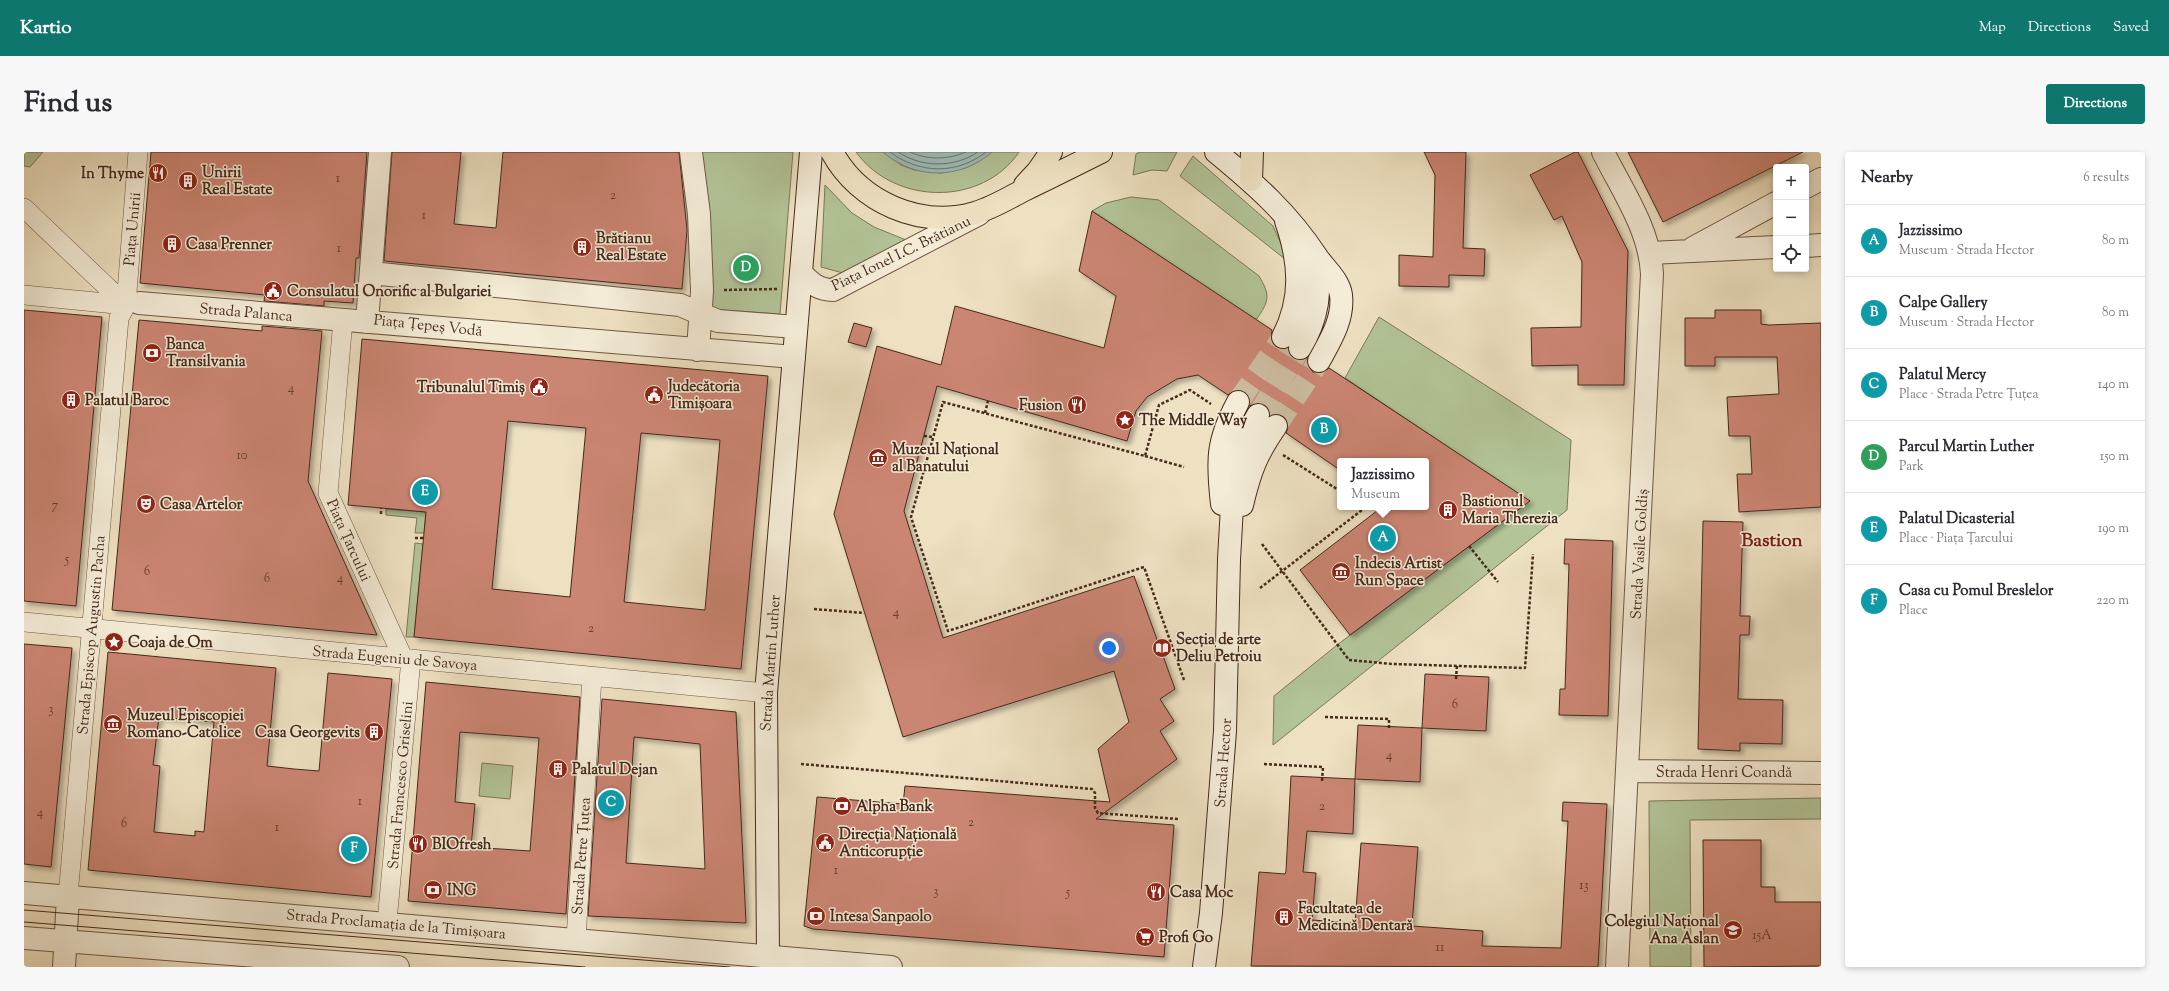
<!DOCTYPE html>
<html lang="en">
<head>
<meta charset="utf-8">
<style>
  :root { --surface:#fff; --page:#f7f7f7; --text:#2b2b33; --muted:#7c7c81; --line:#e1e1e2; --accent:#0f766e }
  body { margin:0; font-family:"Sorts Mill Goudy",serif; background:var(--page); color:var(--text) }
  .controls { position:absolute; right:12px; top:12px; display:grid; overflow:hidden; border-radius:4px; box-shadow:0 2px 6px #0003 }
  .controls button { width:36px; height:36px; display:grid; place-items:center; padding:0; border:0; border-bottom:1px solid var(--line); background:var(--surface); color:var(--text); font:20px sans-serif }
  .you { position:absolute; left:1085px; top:496px; width:14px; height:14px; margin:-10px; border:3px solid #fff; border-radius:50%; background:#1a73e8; box-shadow:0 0 0 6px #1a73e833 }
  .badge { display:grid; place-items:center; width:26px; height:26px; border-radius:50%; background:var(--accent); color:#fff; font-size:13px; font-weight:700 }
  .pin { position:absolute; translate:-50% -50%; border:2px solid #fff; box-shadow:0 1px 4px #0006 }
  .popup { position:absolute; left:1313px; top:306px; width:92px; height:52px; box-sizing:border-box; display:grid; place-content:center; border-radius:4px; background:var(--surface); filter:drop-shadow(0 1px 3px #0005); font-size:13px; white-space:nowrap; color:var(--muted) }
  .popup b { font-size:15px; color:var(--text) }
  .popup::after { content:''; position:absolute; left:50%; top:100%; margin-left:-8px; border:8px solid transparent; border-top-color:var(--surface) }
  .list { margin:0; padding:0; list-style:none }
  h2 { display:flex; justify-content:space-between; align-items:center; height:52px; margin:0; padding:0 16px; font-size:17px }
  h2 small { font-size:13px; font-weight:400; color:var(--muted) }
  .list li { display:grid; grid-template-columns:26px 1fr auto; gap:12px; align-items:center; box-sizing:border-box; height:72px; padding:0 16px; border-top:1px solid var(--line) }
  .list b { display:block; font-size:15px; white-space:nowrap }
  .list p { margin:0; font-size:13px; white-space:nowrap; color:var(--muted) }
  .list em { font-size:13px; font-style:normal; color:var(--muted) }
  .icon { flex:none; width:22px; height:22px; fill:none; stroke:currentColor; stroke-width:2; stroke-linecap:round; stroke-linejoin:round }
  .map { position:relative; flex:none; width:1797px; height:815px; overflow:hidden; border-radius:4px }
  header { display:flex; align-items:center; gap:24px; box-sizing:border-box; height:56px; padding:0 20px; background:var(--accent); color:#fff }
  header strong { font-size:19px }
  nav { display:flex; gap:22px; margin-inline-start:auto; font-size:14px }
  .intro { display:flex; align-items:center; justify-content:space-between; box-sizing:border-box; height:96px; padding:0 24px }
  h1 { margin:0; font-size:28px }
  .button { padding:10px 18px; border-radius:4px; background:var(--accent); color:#fff; font-size:14px; font-weight:700 }
  main { display:flex; gap:24px; padding:0 24px }
  aside { flex:1; background:var(--surface); border-radius:4px; box-shadow:0 2px 6px #0003 }
  .map>svg:first-child { display:block }
  .green { fill:#b2c498; stroke:#7c7759 }
  .water { fill:#9bbcb9; stroke:#798279 }
  .lines { fill:none; stroke-linecap:round; stroke-linejoin:round }
  .shore { stroke:#70736a; stroke-width:1 }
  .building { fill:#cb8573; stroke:#462a1a; fill-rule:evenodd; filter:url(#shadow) }
  .secondary-tunnel { stroke:#ccbca0; stroke-width:22; stroke-dasharray:22 11; stroke-linecap:butt }
  .pedestrian-casing { stroke:#705844; stroke-width:20 }
  .minor-casing { stroke:#705844; stroke-width:24 }
  .secondary-casing { stroke:#462a1a; stroke-width:24 }
  .primary-casing { stroke:#462a1a; stroke-width:24 }
  .path { stroke:#462a1a; stroke-width:2.5; stroke-dasharray:3 2; stroke-linecap:butt }
  .pedestrian { stroke:#f4ecd7; stroke-width:19 }
  .minor { stroke:#f4ecd7; stroke-width:22 }
  .secondary { stroke:#f4ecd7; stroke-width:22 }
  .primary { stroke:#eee1c2; stroke-width:22 }
  .tram { stroke:#462a1a; stroke-width:1 }
  .labels { text-anchor:middle; stroke-width:3; stroke-linejoin:round; paint-order:stroke }
  .number-label { font-size:13px; fill:#674130 }
  .poi-label { font-size:15px; font-weight:bold; fill:#462a1a; stroke:#f4ecd7; text-anchor:start }
  .street-label { font-size:15px; fill:#462a1a; stroke:#f4ecd7 }
  .district-label { font-size:19px; font-weight:bold; fill:#7a1f14; stroke:#f4ecd7 }
</style>
</head>
<body>
<header>
<strong>Kartio</strong>
<nav><a>Map</a><a>Directions</a><a>Saved</a></nav>
</header>
<div class="intro"><h1>Find us</h1><a class="button">Directions</a></div>
<main>
<div class="map">
<svg width="1797" height="815" viewBox="0 0 1797 815">
  <defs>
    <filter id="shadow"><feDropShadow dx="3.5" dy="3.5" stdDeviation="2" flood-color="#0004"/></filter>
  </defs>
  <rect width="100%" height="100%" fill="#eee1c2"/>
  <filter id="stains"><feTurbulence type="fractalNoise" baseFrequency=".005" numOctaves="4"/><feColorMatrix values="0 0 0 0 .2 0 0 0 0 .09 0 0 0 0 .02 0 0 0 .5 -.17"/></filter>
  <radialGradient id="worn" r=".72"><stop offset=".6" stop-color="#630" stop-opacity="0"/><stop offset="1" stop-color="#630" stop-opacity=".3"/></radialGradient>
  <path class="green" d="M0,0H19L6,15L0,14Z
    M673,0H769L756,162L685,157Z
    M832,0H859L877,13L890,18L917,21L944,15L968,0H995C958,55 870,53 832,0Z
    M1116,0H1153L1143,19L1128,18L1109,23L1112,2Z
    M1169,4L1249,74L1266,111L1156,24Z
    M801,33L828,61L850,75L887,90L826,123L797,115Z
    M1107,45L1135,48L1235,124C1247,144 1245,149 1232,168L1068,59L1082,51Z
    M1355,165L1547,288L1543,358L1249,593L1250,544L1313,493L1505,349L1321,226Z
    M362,357L402,360L400,381H391L393,366L362,363Z
    M391,391L399,392L390,485H382Z
    M458,611L489,614L486,647L455,644Z
    M1797,646V667L1666,668L1667,815H1626L1625,649Z"/>
  <path class="water" d="M859,0H968C936,28 891,28 859,0Z"/>
  <g class="lines">
    <path class="shore" d="M866,0C895,22 933,23 962,0
      M874,0C898,16 930,16 954,0
      M886,0C904,8 923,8 942,0"/>
  </g>
  <path class="building" d="M127,0H343L335,106H332L329,151L300,149V154L240,149L241,143L116,131Z
    M368,0H437L430,72L472,76L479,0H655L663,78L658,137L360,109Z
    M1400,0H1442L1439,96L1461,97L1460,124L1425,123V135L1375,134V103L1409,105L1411,23Z
    M1551,0H1554L1604,99L1600,233H1554V213L1508,214L1507,176L1557,175L1558,110L1538,64L1530,68L1506,23Z
    M1604,0H1779L1639,70Z
    M1068,59L1248,178L1247,186L1249,193L1254,197L1264,196L1266,203L1270,207L1277,208L1283,206L1284,215L1289,220L1296,221L1305,216L1506,349L1326,483L1276,418L1358,355H1402V309H1316V318L1262,281L1264,275L1263,269L1259,263L1252,262L1246,263L1245,256L1240,252L1234,251L1225,254V243L1220,239L1213,238L1204,243L1174,223L1153,227L1123,245L1112,259L1103,289L913,234L880,359L919,486L1110,424L1151,537L1136,547L1150,569L1136,579L1153,607L1072,667L1150,673L1140,805L789,777L780,774L793,645L879,652L881,634L1086,650L1074,597L1105,570L1090,519L879,585L810,362L853,194L917,213L931,154L1080,196L1092,144L1055,119Z
    M0,158L78,165L52,454L0,449Z
    M1691,158H1737V172L1745,173L1797,171V355L1715,360L1713,322H1728L1726,284H1705L1703,245L1755,242L1753,205H1691V214H1661V166H1691Z
    M115,168L238,179V174L298,179L284,329L353,483L88,458Z
    M830,171L848,176L842,195L824,190Z
    M338,187L744,224L717,517L390,485L402,360L324,353ZM484,269L562,276L546,445L468,437ZM617,281L696,288L681,458L600,450Z
    M1679,369L1719,370L1716,464H1726L1725,483H1716L1714,547L1759,548L1758,592L1716,591V599L1674,597Z
    M1541,387L1589,389L1584,564L1535,563L1536,537H1541L1545,412H1540Z
    M0,492L48,496L27,715L0,712Z
    M84,500L252,516L243,614L270,617L295,619L304,521L368,527L347,745L64,718ZM135,565L190,570L180,680L171,679V684L130,680L136,614L129,613Z
    M1401,522L1465,525L1462,579L1398,576Z
    M402,530L556,545L542,762L384,749ZM436,580L515,586L506,699L447,695L451,652L431,650Z
    M578,547L712,560L722,771L564,764ZM610,585L676,592L681,717L602,711Z
    M1334,573L1398,576L1396,630L1331,627Z
    M1267,624L1331,627L1329,682L1283,679L1279,720L1292,721L1288,768L1331,771L1337,691L1394,695L1388,774L1459,779L1458,794L1537,796L1544,669H1538L1539,650L1583,652L1574,815L1227,814L1235,720L1261,722L1262,719Z
    M1679,688H1737V735H1751V750H1797V814L1680,815Z"/>
  <g class="lines">
    <path class="secondary-tunnel" d="M1214,250L1259,185
      M1234,263L1276,196
      M1252,274L1295,209"/>
    <defs>
      <path id="pedestrian" d="M0,56L102,153
        M0,143L102,153
        M319,168L304,341L379,506
        M0,470L742,541
        M44,744L95,166L102,153L114,0
        M364,759L387,507
        M552,787L568,525"/>
      <path id="minor" d="M667,0L675,62L678,139L674,198
        M1579,0C1598,38 1626,78 1628,122L1593,815
        M1782,35L1797,27
        M1782,94L1797,93
        M1669,96L1752,51
        M1626,101L1752,95
        M347,121L656,153L694,169L772,175
        M777,121C787,131 794,138 809,138L955,62
        M115,151L770,205
        M343,170L356,0
        M1604,619L1797,621
        M0,741L867,815
        M0,786L374,815
        M40,815L44,744"/>
      <path id="secondary" d="M1192,0C1232,33 1264,61 1293,105C1301,117 1315,128 1317,143C1320,167 1306,189 1295,209
        M1259,185C1279,146 1276,110 1262,69
        M1276,196C1295,165 1296,141 1293,105
        M1198,352C1193,308 1193,289 1214,250
        M1218,353C1226,319 1232,303 1252,274
        M749,815L744,804L742,541L787,0
        M1180,815L1187,761L1201,579L1205,407L1210,320L1217,293L1234,263"/>
      <path id="primary" d="M808,0C835,50 896,77 951,61C968,56 983,47 998,39C1025,26 1051,13 1077,0
        M1227,28L1228,0
        M1001,33L1014,19L1027,0"/>
    </defs>
    <use href="#pedestrian" class="pedestrian-casing"/>
    <use href="#minor" class="minor-casing"/>
    <use href="#secondary" class="secondary-casing"/>
    <use href="#primary" class="primary-casing"/>
    <path class="path" d="M700,138L753,137
      M961,261L964,249
      M900,284L909,285
      M1259,303L1316,339
      M1121,304L1160,315
      M357,362V356
      M391,386H399
      M1238,392L1325,508L1369,512L1501,516L1509,402
      M1445,394L1474,430
      M1236,436L1342,355
      M790,457L840,461
      M1432,527L1433,513
      M1160,528L1120,415L924,479L887,365L919,250L1121,304L1135,253L1166,238L1187,252
      M1301,565L1365,567V578
      M777,612L1068,637L1071,641V656L1074,661L1154,667
      M1240,612L1299,615L1298,629"/>
    <use href="#pedestrian" class="pedestrian"/>
    <use href="#minor" class="minor"/>
    <use href="#secondary" class="secondary"/>
    <use href="#primary" class="primary"/>
    <path class="tram" d="M0,758L706,815
      M0,770L561,815"/>
  </g>
  <defs>
    <symbol id="restaurant-disc" viewBox="-11 -11 22 22"><circle r="9.5" fill="#8f2418" stroke="#f4ecd7"/><path d="M-5-6h1v4h1v-4h1v4h1v-4h1v5L-1.5 .5V6h-2V.5L-5-1ZM5-6V6H3V1.5H1.5Q1.5-4 5-6Z" fill="#fff"/></symbol>
    <symbol id="building-disc" viewBox="-11 -11 22 22"><circle r="9.5" fill="#8f2418" stroke="#f4ecd7"/><path d="M-4-6H4V6H1V3H-1V6H-4ZM-2.5-4.3h1.7v1.8h-1.7ZM.8-4.3h1.7v1.8H.8ZM-2.5-1h1.7V.8h-1.7ZM.8-1h1.7V.8H.8Z" fill="#fff"/></symbol>
    <symbol id="civic-disc" viewBox="-11 -11 22 22"><circle r="9.5" fill="#8f2418" stroke="#f4ecd7"/><path d="M-.6-6.5H3V-4.5H.6V-3L4-1V1h2V6H-6V1h2V-1L-.6-3ZM-1.2 2.5V6h2.4V2.5Z" fill="#fff"/></symbol>
    <symbol id="bank-disc" viewBox="-11 -11 22 22"><circle r="9.5" fill="#8f2418" stroke="#f4ecd7"/><path d="M-6-4H6V4H-6ZM0-2.3a2.3 2.3 0 1 0 0 4.6a2.3 2.3 0 1 0 0-4.6Z" fill="#fff"/></symbol>
    <symbol id="sight-disc" viewBox="-11 -11 22 22"><circle r="9.5" fill="#8f2418" stroke="#f4ecd7"/><path d="M0-6L1.8-2.2L6-1.7L2.9 1.2L3.7 5.4L0 3.3L-3.7 5.4L-2.9 1.2L-6-1.7L-1.8-2.2Z" fill="#fff"/></symbol>
    <symbol id="museum-disc" viewBox="-11 -11 22 22"><circle r="9.5" fill="#8f2418" stroke="#f4ecd7"/><path d="M0-6L6-3V-2H-6V-3ZM-5-1h2V3h-2ZM-1-1h2V3h-2ZM3-1h2V3H3ZM-6 4H6V6H-6Z" fill="#fff"/></symbol>
    <symbol id="theatre-disc" viewBox="-11 -11 22 22"><circle r="9.5" fill="#8f2418" stroke="#f4ecd7"/><path d="M-5-5.5Q0-4 5-5.5V0Q5 5 0 6Q-5 5-5 0ZM-3.3-2.5H-1v1.5H-3.3ZM1-2.5H3.3v1.5H1ZM-2.8 1Q0 5.5 2.8 1Z" fill="#fff"/></symbol>
    <symbol id="library-disc" viewBox="-11 -11 22 22"><circle r="9.5" fill="#8f2418" stroke="#f4ecd7"/><path d="M-6-4Q-3-5.5-.7-3.5V5Q-3 3-6 4ZM6-4Q3-5.5 .7-3.5V5Q3 3 6 4Z" fill="#fff"/></symbol>
    <symbol id="school-disc" viewBox="-11 -11 22 22"><circle r="9.5" fill="#8f2418" stroke="#f4ecd7"/><path d="M0-5L7-2L0 1L-7-2ZM-4 1L0 2.5L4 1V4Q0 6-4 4Z" fill="#fff"/></symbol>
    <symbol id="supermarket-disc" viewBox="-11 -11 22 22"><circle r="9.5" fill="#8f2418" stroke="#f4ecd7"/><path d="M-6-5.5h2.5l.6 2H6L4.5 2H-2.5L-4.4-4H-6ZM-1.5 3.2a1.3 1.3 0 1 0 .1 0ZM3 3.2a1.3 1.3 0 1 0 .1 0Z" fill="#fff"/></symbol>
  </defs>
  <g fill-rule="evenodd">
    <use href="#restaurant-disc" x="123" y="10" width="22" height="22"/>
    <use href="#building-disc" x="153" y="18" width="22" height="22"/>
    <use href="#building-disc" x="137" y="81" width="22" height="22"/>
    <use href="#building-disc" x="547" y="84" width="22" height="22"/>
    <use href="#civic-disc" x="238" y="128" width="22" height="22"/>
    <use href="#bank-disc" x="117" y="190" width="22" height="22"/>
    <use href="#civic-disc" x="504" y="224" width="22" height="22"/>
    <use href="#civic-disc" x="619" y="232" width="22" height="22"/>
    <use href="#building-disc" x="36" y="237" width="22" height="22"/>
    <use href="#restaurant-disc" x="1042" y="242" width="22" height="22"/>
    <use href="#sight-disc" x="1090" y="257" width="22" height="22"/>
    <use href="#museum-disc" x="843" y="295" width="22" height="22"/>
    <use href="#theatre-disc" x="111" y="341" width="22" height="22"/>
    <use href="#building-disc" x="1413" y="347" width="22" height="22"/>
    <use href="#museum-disc" x="1306" y="409" width="22" height="22"/>
    <use href="#sight-disc" x="79" y="479" width="22" height="22"/>
    <use href="#library-disc" x="1127" y="485" width="22" height="22"/>
    <use href="#museum-disc" x="78" y="561" width="22" height="22"/>
    <use href="#building-disc" x="339" y="569" width="22" height="22"/>
    <use href="#building-disc" x="523" y="606" width="22" height="22"/>
    <use href="#bank-disc" x="807" y="643" width="22" height="22"/>
    <use href="#civic-disc" x="790" y="680" width="22" height="22"/>
    <use href="#restaurant-disc" x="383" y="681" width="22" height="22"/>
    <use href="#bank-disc" x="398" y="727" width="22" height="22"/>
    <use href="#restaurant-disc" x="1121" y="729" width="22" height="22"/>
    <use href="#bank-disc" x="781" y="753" width="22" height="22"/>
    <use href="#building-disc" x="1249" y="754" width="22" height="22"/>
    <use href="#school-disc" x="1698" y="767" width="22" height="22"/>
    <use href="#supermarket-disc" x="1110" y="774" width="22" height="22"/>
  </g>
  <g class="labels">
    <g class="number-label">
      <text x="314" y="30">1</text>
      <text x="589" y="47">2</text>
      <text x="400" y="67">1</text>
      <text x="315" y="100">1</text>
      <text x="267" y="240">4</text>
      <text x="218" y="307">10</text>
      <text x="31" y="357">7</text>
      <text x="43" y="411">5</text>
      <text x="123" y="423">6</text>
      <text x="243" y="430">6</text>
      <text x="316" y="430">4</text>
      <text x="872" y="464">4</text>
      <text x="567" y="480">2</text>
      <text x="1431" y="556">6</text>
      <text x="27" y="561">3</text>
      <text x="1365" y="607">4</text>
      <text x="336" y="653">1</text>
      <text x="1298" y="658">2</text>
      <text x="16" y="664">4</text>
      <text x="947" y="674">2</text>
      <text x="100" y="675">6</text>
      <text x="253" y="679">1</text>
      <text x="812" y="722">1</text>
      <text x="1560" y="737">13</text>
      <text x="912" y="743">3</text>
      <text x="1044" y="744">5</text>
      <text x="1738" y="787">15A</text>
      <text x="1416" y="799">11</text>
    </g>
    <g class="poi-label">
      <text x="178" y="25">Unirii<tspan x="178" dy="17">Real Estate</tspan></text>
      <text x="120" y="26" text-anchor="end">In Thyme</text>
      <text x="572" y="91">Brătianu<tspan x="572" dy="17">Real Estate</tspan></text>
      <text x="162" y="97">Casa Prenner</text>
      <text x="263" y="144">Consulatul Onorific al Bulgariei</text>
      <text x="142" y="197">Banca<tspan x="142" dy="17">Transilvania</tspan></text>
      <text x="644" y="239">Judecătoria<tspan x="644" dy="17">Timișoara</tspan></text>
      <text x="501" y="240" text-anchor="end">Tribunalul Timiș</text>
      <text x="61" y="253">Palatul Baroc</text>
      <text x="1039" y="258" text-anchor="end">Fusion</text>
      <text x="1115" y="273">The Middle Way</text>
      <text x="868" y="302">Muzeul Național<tspan x="868" dy="17">al Banatului</tspan></text>
      <text x="1438" y="354">Bastionul<tspan x="1438" dy="17">Maria Therezia</tspan></text>
      <text x="136" y="357">Casa Artelor</text>
      <text x="1331" y="416">Indecis Artist<tspan x="1331" dy="17">Run Space</tspan></text>
      <text x="1152" y="492">Secția de arte<tspan x="1152" dy="17">Deliu Petroiu</tspan></text>
      <text x="104" y="495">Coaja de Om</text>
      <text x="103" y="568">Muzeul Episcopiei<tspan x="103" dy="17">Romano-Catolice</tspan></text>
      <text x="336" y="585" text-anchor="end">Casa Georgevits</text>
      <text x="548" y="622">Palatul Dejan</text>
      <text x="832" y="659">Alpha Bank</text>
      <text x="815" y="687">Direcția Națională<tspan x="815" dy="17">Anticorupție</tspan></text>
      <text x="408" y="697">BIOfresh</text>
      <text x="423" y="743">ING</text>
      <text x="1146" y="745">Casa Moc</text>
      <text x="1274" y="761">Facultatea de<tspan x="1274" dy="17">Medicină Dentară</tspan></text>
      <text x="806" y="769">Intesa Sanpaolo</text>
      <text x="1695" y="774" text-anchor="end">Colegiul Național<tspan x="1695" dy="17">Ana Aslan</tspan></text>
      <text x="1135" y="790">Profi Go</text>
    </g>
    <g class="street-label">
      <text transform="translate(108 77) rotate(-85)" y="5">Piața Unirii</text>
      <text transform="translate(877 101) rotate(-26)" y="5">Piața Ionel I.C. Brătianu</text>
      <text transform="translate(222 160) rotate(5)" y="5">Strada Palanca</text>
      <text transform="translate(404 173) rotate(6)" y="5">Piața Țepeș Vodă</text>
      <text transform="translate(325 388) rotate(66)" y="5">Piața Țarcului</text>
      <text transform="translate(1615 402) rotate(-87)" y="5">Strada Vasile Goldiș</text>
      <text transform="translate(67 483) rotate(-85)" y="5">Strada Episcop Augustin Pacha</text>
      <text transform="translate(371 506) rotate(5)" y="5">Strada Eugeniu de Savoya</text>
      <text transform="translate(746 511) rotate(-86)" y="5">Strada Martin Luther</text>
      <text transform="translate(1199 611) rotate(-86)" y="5">Strada Hector</text>
      <text x="1700" y="625">Strada Henri Coandă</text>
      <text transform="translate(376 633) rotate(-85)" y="5">Strada Francesco Griselini</text>
      <text transform="translate(557 704) rotate(-86)" y="5">Strada Petre Țuțea</text>
      <text transform="translate(372 772) rotate(5)" y="5">Strada Proclamația de la Timișoara</text>
    </g>
    <g class="district-label">
      <text x="1748" y="394">Bastion</text>
    </g>
  </g>
  <rect width="100%" height="100%" filter="url(#stains)"/>
  <rect width="100%" height="100%" fill="url(#worn)"/>
</svg>
<div class="controls">
<button>+</button>
<button>−</button>
<button><svg class="icon" aria-label="locate" viewBox="0 0 24 24"><circle cx="12" cy="12" r="6"/><path d="M12 2v4M12 18v4M2 12h4M18 12h4"/></svg></button>
</div>
<div class="you"></div>
<div class="pin badge" style="left:1359px;top:386px;background:#0f9aa8">A</div>
<div class="popup"><b>Jazzissimo</b>Museum</div>
<div class="pin badge" style="left:1300px;top:278px;background:#0f9aa8">B</div>
<div class="pin badge" style="left:587px;top:651px;background:#0f9aa8">C</div>
<div class="pin badge" style="left:722px;top:116px;background:#2e9e5b">D</div>
<div class="pin badge" style="left:401px;top:340px;background:#0f9aa8">E</div>
<div class="pin badge" style="left:330px;top:697px;background:#0f9aa8">F</div>
</div>
<aside>
<h2>Nearby<small>6 results</small></h2>
<ul class="list">
<li><span class="badge" style="background:#0f9aa8">A</span><div><b>Jazzissimo</b><p>Museum · Strada Hector</p></div><em>80 m</em></li>
<li><span class="badge" style="background:#0f9aa8">B</span><div><b>Calpe Gallery</b><p>Museum · Strada Hector</p></div><em>80 m</em></li>
<li><span class="badge" style="background:#0f9aa8">C</span><div><b>Palatul Mercy</b><p>Place · Strada Petre Țuțea</p></div><em>140 m</em></li>
<li><span class="badge" style="background:#2e9e5b">D</span><div><b>Parcul Martin Luther</b><p>Park</p></div><em>150 m</em></li>
<li><span class="badge" style="background:#0f9aa8">E</span><div><b>Palatul Dicasterial</b><p>Place · Piața Țarcului</p></div><em>190 m</em></li>
<li><span class="badge" style="background:#0f9aa8">F</span><div><b>Casa cu Pomul Breslelor</b><p>Place</p></div><em>220 m</em></li>
</ul>
</aside>
</main>
</body>
</html>
